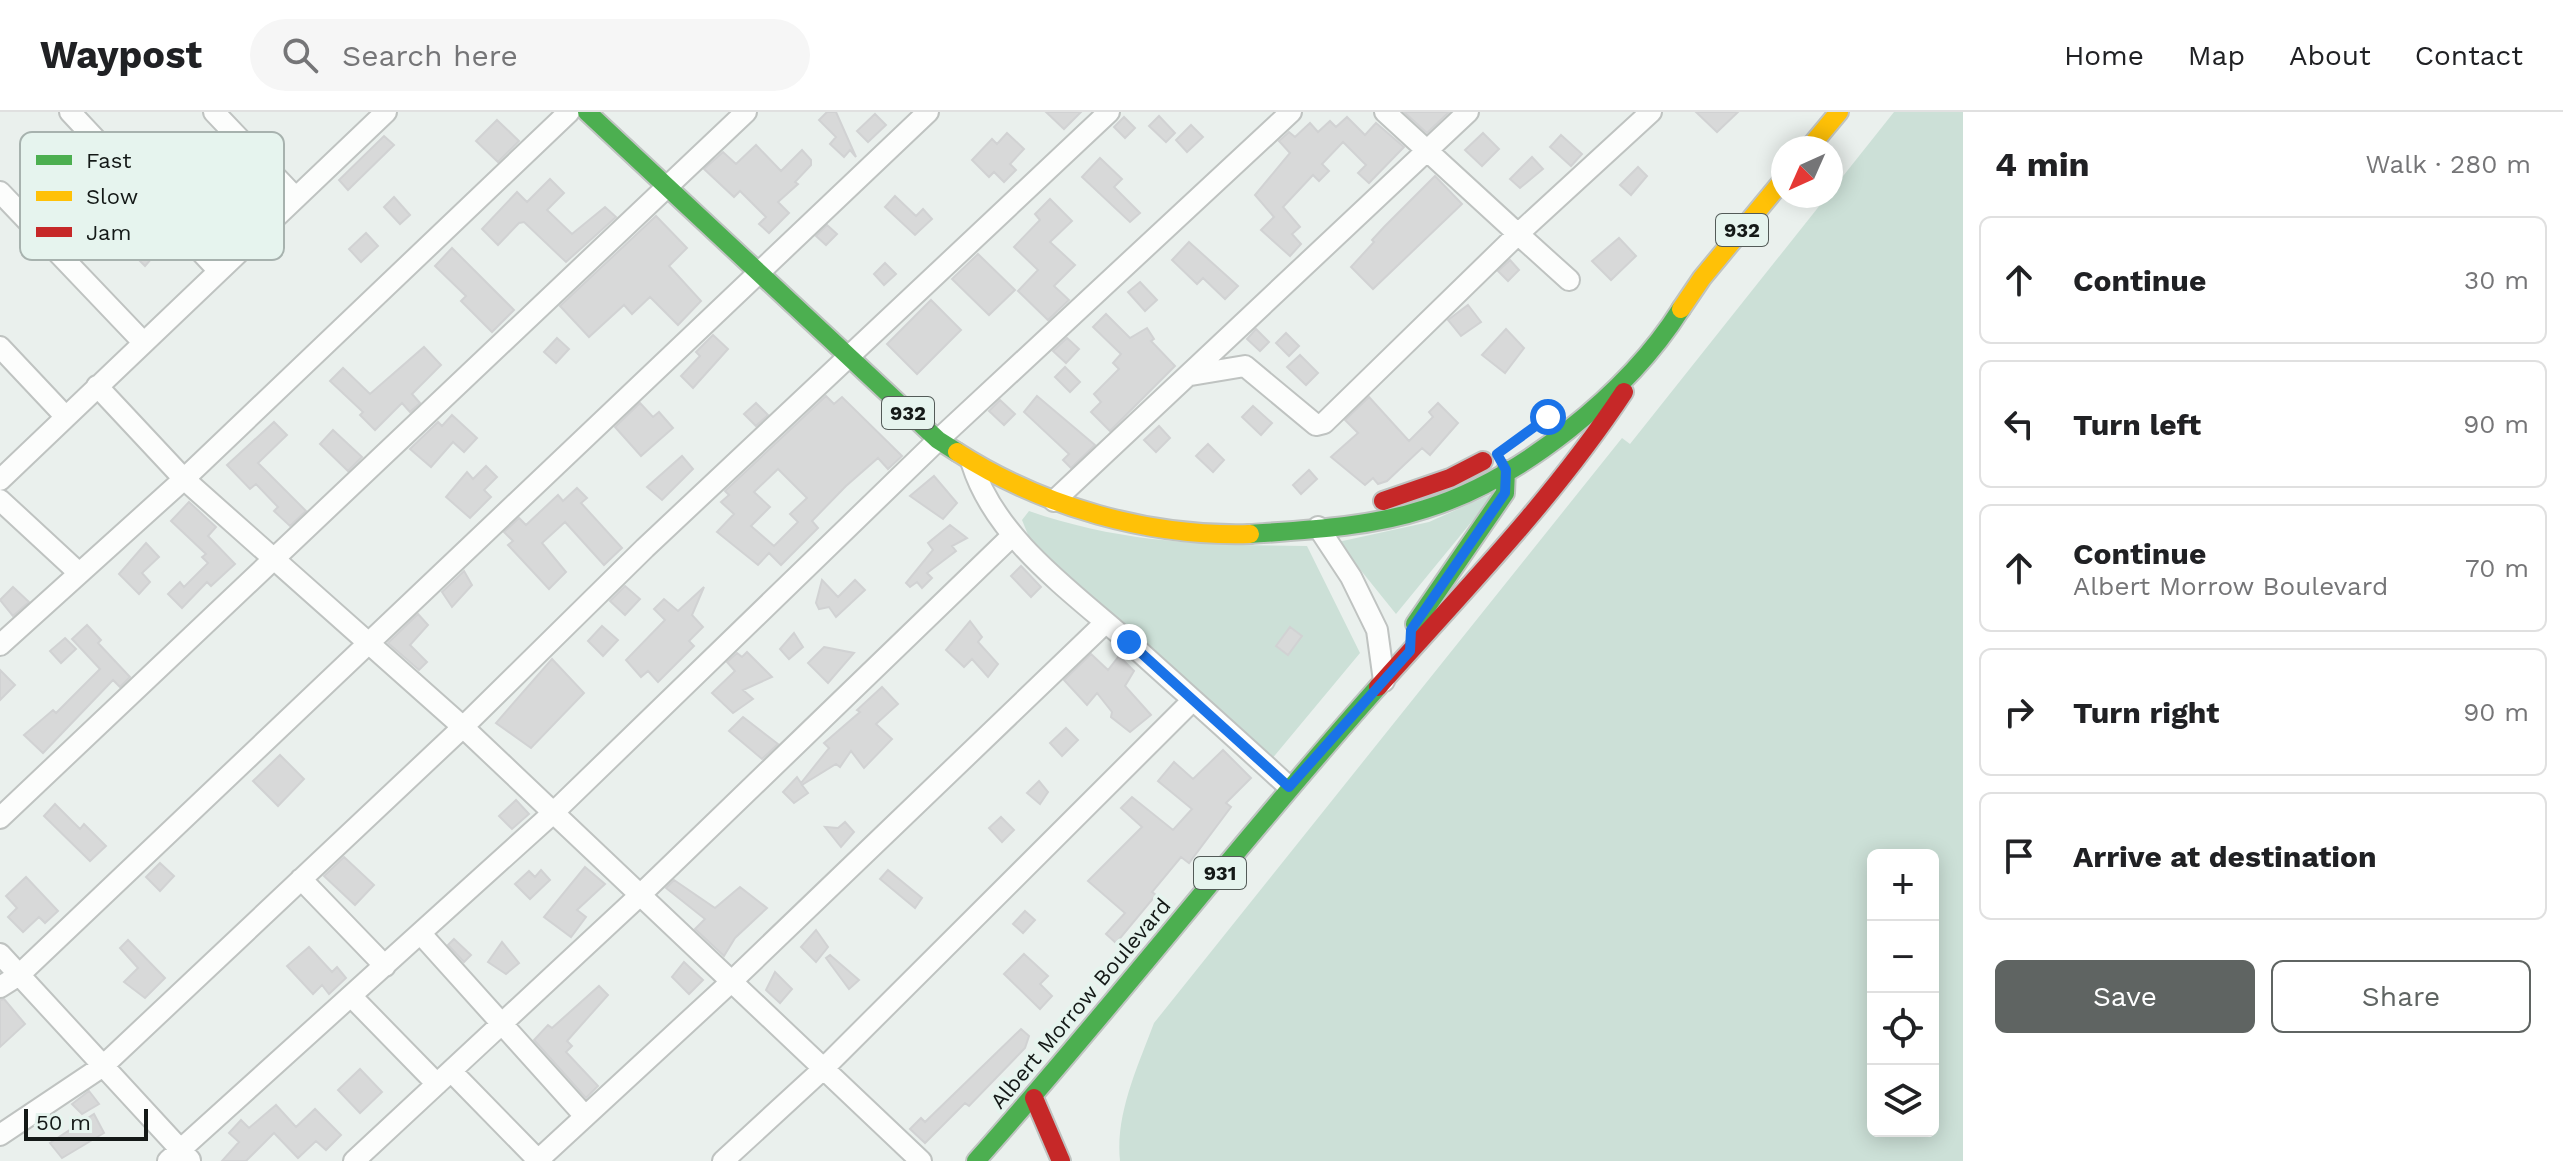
<!DOCTYPE html>
<html lang="en">
<head>
<meta charset="utf-8">
<style>
  :root { --surface:#fff; --page:#f6f6f6; --text:#202124; --muted:#757577; --line:#e0e0e0; --accent:#5f6462 }
  body { margin:0; font-family:"Work Sans",sans-serif; background:var(--page); color:var(--text) }
  .controls { position:absolute; right:24px; bottom:24px; display:grid; overflow:hidden; border-radius:12px; box-shadow:0 4px 20px #0003 }
  .controls button { width:72px; height:72px; display:grid; place-items:center; padding:0; border:0; border-bottom:2px solid var(--line); background:var(--surface); color:var(--text); font:40px sans-serif }
  .compass { position:absolute; left:1771px; top:24px; width:72px; height:72px; border-radius:50%; background:var(--surface); box-shadow:0 4px 20px #0003; rotate:225deg }
  .scale { position:absolute; left:24px; bottom:20px; width:124px; box-sizing:border-box; padding-left:8px; border:4px solid #141917; border-top:0; font-size:22px; line-height:28px; white-space:nowrap; color:#141917; -webkit-text-stroke:6px #e6f4ee; paint-order:stroke }
  .stop { position:absolute; width:24px; height:24px; margin:-18px; border:6px solid #1a73e8; border-radius:50%; background:#fff }
  .stop.end { background:#1a73e8; border-color:#fff; box-shadow:0 2px 8px #0008 }
  .list { margin:0; padding:0; list-style:none }
  h2 { display:flex; justify-content:space-between; align-items:center; height:104px; margin:0; padding:0 32px; font-size:34px }
  h2 small { font-size:26px; font-weight:400; color:var(--muted) }
  .list li { display:grid; grid-template-columns:52px 1fr auto; gap:24px; align-items:center; box-sizing:border-box; height:128px; margin:0 16px 16px; padding:0 16px; border:2px solid var(--line); border-radius:12px }
  .list b { display:block; font-size:30px; white-space:nowrap }
  .list p { margin:0; font-size:26px; white-space:nowrap; color:var(--muted) }
  .list em { font-size:26px; font-style:normal; color:var(--muted) }
  .actions { display:flex; gap:16px; padding:24px 32px }
  .actions a { flex:1; padding:18px 0; border:2px solid var(--accent); border-radius:12px; text-align:center; font-size:28px; color:var(--accent) }
  .actions .main { background:var(--accent); color:#fff }
  .icon { flex:none; width:44px; height:44px; fill:none; stroke:currentColor; stroke-width:2; stroke-linecap:round; stroke-linejoin:round }
  .map { position:relative; flex:none; width:1963px; height:1049px; overflow:hidden }
  header { display:flex; align-items:center; gap:48px; box-sizing:border-box; height:112px; padding:0 40px; background:var(--surface); border-bottom:2px solid var(--line) }
  header strong { font-size:38px }
  nav { display:flex; gap:44px; margin-inline-start:auto; font-size:28px }
  .search { width:560px; height:72px; background:var(--page); display:flex; align-items:center; gap:20px; box-sizing:border-box; padding:0 28px; border-radius:44px; color:var(--muted); font-size:30px }
  main { display:flex }
  aside { flex:1; background:var(--surface) }
  .map>svg:first-child { display:block }
  .green { fill:#cce0d7; fill-rule:evenodd }
  .building { fill:#d8d9d9; stroke:#d1d2d3; stroke-width:2; fill-rule:evenodd }
  .lines { fill:none; stroke-linecap:round; stroke-linejoin:round }
  .street-casing { stroke:#bfc3c1; stroke-width:24 }
  .fast-casing { stroke:#bfc3c1; stroke-width:22 }
  .slow-casing { stroke:#bfc3c1; stroke-width:22 }
  .jam-casing { stroke:#bfc3c1; stroke-width:22 }
  .street { stroke:#fcfdfc; stroke-width:20 }
  .fast { stroke:#4caf50; stroke-width:18 }
  .slow { stroke:#ffc107; stroke-width:18 }
  .jam { stroke:#c62828; stroke-width:18 }
  .route { stroke:#1a73e8; stroke-width:10 }
  .labels { text-anchor:middle; stroke-width:8; stroke-linejoin:round; paint-order:stroke }
  .shield { fill:#e6f4ee; stroke:#535b58; stroke-width:2 }
  .shield-label { font-size:20px; font-weight:bold; fill:#141917 }
  .street-label { font-size:22px; fill:#141917; stroke:#e6f4ee }
  .key { fill:#e6f4ee; stroke:#a7b2ae; stroke-width:2 }
  .key-label { font-size:22px; fill:#141917 }
</style>
</head>
<body>
<header>
<strong>Waypost</strong>
<div class="search"><svg class="icon" aria-label="search" viewBox="0 0 24 24"><circle cx="10" cy="10" r="6"/><path d="M15 15l6 6"/></svg>Search here</div>
<nav><a>Home</a><a>Map</a><a>About</a><a>Contact</a></nav>
</header>
<main>
<div class="map">
<svg width="1963" height="1049" viewBox="0 0 1963 1049">
  <rect width="100%" height="100%" fill="#eaf0ed"/>
  <path class="green" d="M1894,0H1963V1049H1120C1115,1002 1138,954 1154,911L1622,326L1630,332ZM1933,743V1019H1873V743Z
    M1496,380L1396,502L1338,430L1429,410Z
    M1029,399C1124,432 1208,433 1307,434L1360,541L1271,648L1033,435L1022,408Z"/>
  <path class="building" d="M827,0H836L856,45L850,38L844,45L830,32L836,25L819,8Z
    M1046,0H1081L1064,17Z
    M1404,0H1449L1427,21Z
    M1696,0H1738L1717,20Z
    M875,2L886,13L868,30L857,19Z
    M1159,4L1175,21L1166,30L1149,14Z
    M1124,5L1135,16L1125,26L1114,15Z
    M1347,5L1365,23L1376,11L1404,35L1369,71L1358,61L1366,53L1343,30L1322,52L1329,59L1319,69L1313,63L1283,95L1300,115L1292,122L1301,132L1290,144L1261,118L1274,105L1255,83L1290,41L1279,29L1289,20L1295,25L1310,11L1318,20L1330,9L1336,15Z
    M497,8L519,29L498,50L476,29Z
    M1191,13L1203,25L1187,40L1176,28Z
    M1007,21L1024,37L1010,52L1016,58L1004,70L994,60L989,65L972,48L992,27L997,32Z
    M1483,21L1499,37L1482,54L1465,38Z
    M1561,23L1582,42L1571,54L1550,35Z
    M384,24L394,33L348,78L339,68Z
    M756,33L781,59L802,38L811,48V53L795,70L798,72L778,90L789,101L769,121L759,112L766,105L740,79L734,85L704,57L723,40L736,52Z
    M1532,45L1543,57L1520,76L1510,67Z
    M1100,46L1122,67L1114,75L1140,101L1130,110L1082,65Z
    M1638,55L1647,64L1631,83L1620,73Z
    M1435,64L1462,92L1373,177L1351,155L1374,130L1372,128L1384,115Z
    M550,67L564,81L547,98L572,122L605,95L616,105L566,150L524,110L519,111L498,133L482,117L517,80L527,90Z
    M895,84L916,104L923,97L932,107L915,123L885,95Z
    M394,85L410,103L400,112L384,95Z
    M1050,87L1072,109L1050,130L1075,153L1054,174L1069,188L1048,208L1018,179L1038,158L1014,135L1040,108L1035,102Z
    M656,104L687,136L669,154L701,189L678,213L650,185L632,202L624,193L589,225L560,194Z
    M827,113L837,122L826,133L816,124Z
    M366,121L378,134L361,150L349,137Z
    M144,122L159,138L145,154L129,138Z
    M1619,126L1636,144L1611,168L1592,149Z
    M1189,130L1238,174L1225,187L1203,166L1197,172L1172,148Z
    M452,136L514,198L492,220L461,189L466,184L435,154Z
    M978,142L1015,178L989,203L952,167Z
    M1510,148L1519,158L1508,169L1498,159Z
    M885,151L896,162L884,173L874,162Z
    M1140,170L1157,188L1145,199L1128,180Z
    M931,188L961,218L917,262L887,232Z
    M1468,193L1481,210L1461,224L1448,208Z
    M1106,202L1130,226L1147,216L1154,227L1151,229L1175,254L1110,319L1091,300L1101,290L1094,282L1119,257L1113,251L1121,242L1093,215Z
    M1256,217L1269,230L1260,239L1247,227Z
    M1506,217L1524,236L1505,261L1482,243Z
    M1286,221L1299,234L1289,244L1276,231Z
    M713,223L728,237L693,276L681,264L700,244L696,240Z
    M557,226L569,237L556,251L544,240Z
    M1067,226L1079,237L1066,251L1053,239Z
    M424,235L441,253L412,282L420,291L410,300L402,291L375,318L360,303L363,300L330,269L343,256L370,282Z
    M1300,243L1318,261L1306,273L1287,255Z
    M1065,255L1080,270L1070,280L1055,265Z
    M826,284L834,292L842,285L902,344L888,357L878,346L846,374L812,409L818,416L781,453L769,441L758,453L717,420L734,402L721,390L729,383L725,379ZM778,357L807,386L790,402L798,410L774,434L751,414L770,395L754,380Z
    M1037,284L1095,333L1071,356L1063,348L1069,342L1024,300Z
    M1369,285L1409,329L1433,305L1429,300L1438,291L1458,311L1430,343L1422,336L1387,369L1378,372L1373,366L1365,373L1331,345L1358,321L1345,308Z
    M1000,288L1015,302L1004,313L989,299Z
    M640,291L653,305L659,300L673,316L641,344L615,315Z
    M756,291L768,303L756,314L744,302Z
    M1253,294L1272,311L1261,323L1242,305Z
    M452,303L477,326L464,340L453,330L431,355L410,337L438,310L442,314Z
    M274,310L287,323L258,351L306,399L290,414L274,399L278,395L256,372L250,377L227,353Z
    M1159,314L1170,326L1156,340L1144,328Z
    M333,318L362,345L348,359L320,332Z
    M1208,332L1224,348L1213,360L1196,344Z
    M682,344L693,357L662,388L647,375Z
    M486,354L497,365L484,378L491,385L470,406L446,385L467,360L473,367Z
    M1309,358L1317,367L1301,382L1293,373Z
    M934,364L957,391L943,407L910,384Z
    M577,376L587,386L581,391L622,436L604,453L565,410L542,431L566,460L549,477L508,433L513,429L504,420L519,406L526,413L558,383L563,389Z
    M189,390L216,415L208,424L235,452L211,474L207,470L182,496L168,482L180,470L184,475L208,451L202,445L206,442L171,409Z
    M950,413L967,426L952,434L956,439L927,461L932,466L922,476L917,470L910,475L906,471L933,438L928,431Z
    M146,431L159,445L142,461L150,470L139,482L119,462Z
    M1021,454L1041,475L1031,485L1011,464Z
    M464,459L472,473L452,495L442,480Z
    M822,468L838,485L855,468L865,478L836,505L829,495L819,497L816,491Z
    M625,474L640,487L625,503L610,489Z
    M13,475L29,490L13,504L0,488Z
    M704,475L692,503L703,515L689,529L694,534L658,570L648,559L641,565L626,548L665,508L654,497L664,487L678,499Z
    M418,502L428,513L410,533L427,550L419,558L388,531Z
    M970,509L982,525L978,530L998,552L988,565L972,547L964,555L946,538Z
    M87,513L101,528L98,531L130,565L120,575L113,568L43,641L24,623L53,598L56,601L100,557L72,527Z
    M602,514L618,528L603,544L588,529Z
    M1290,515L1302,524L1288,543L1276,534Z
    M794,521L803,535L789,547L780,537Z
    M65,526L76,537L61,551L50,539Z
    M824,535L854,541L828,571L808,551Z
    M747,540L772,565L743,578L753,587L733,601L712,581L735,559L727,550L737,541L742,545Z
    M1091,542L1108,558L1119,544L1134,559L1125,574L1151,603L1130,620L1111,605L1112,600L1097,581L1087,593L1064,568Z
    M552,547L584,581L531,636L496,611Z
    M0,558L15,573L0,588Z
    M882,575L898,592L876,612L892,627L864,656L851,639L840,655L836,652L802,673L808,681L794,691L783,680L797,665L801,671L829,636L824,631L860,600L857,598Z
    M743,605L778,632L762,647L729,619Z
    M1066,616L1078,628L1062,644L1050,631Z
    M1223,638L1251,666L1226,691L1231,695L1189,751L1181,745L1152,780L1156,783L1116,831L1106,822L1125,801L1088,769L1142,715L1121,696L1132,685L1173,718L1192,697L1158,669L1174,650L1193,667Z
    M280,643L304,667L278,694L253,669Z
    M1039,669L1048,680L1040,692L1027,681Z
    M516,688L529,702L512,717L499,704Z
    M55,692L80,717L84,712L106,734L90,749L44,704Z
    M1001,705L1014,718L1002,730L989,716Z
    M845,710L854,720L841,735L825,715L838,716Z
    M344,745L374,773L355,793L324,764Z
    M160,751L174,764L160,779L146,765Z
    M585,755L605,772L577,798L586,805L571,825L544,805Z
    M541,758L550,768L530,787L515,772L529,759L535,765Z
    M888,758L922,786L915,796L880,767Z
    M26,765L58,799L45,811L39,805L23,820L8,805L17,796L6,784Z
    M674,768L715,796L740,775L767,796L735,826L724,844L695,817L705,807L666,776Z
    M1025,799L1035,808L1023,821L1013,812Z
    M816,818L828,835L816,850L801,835Z
    M454,827L471,843L464,850L448,833Z
    M128,828L165,866L145,886L124,870L138,856L120,836Z
    M502,830L519,851L506,862L488,850Z
    M309,835L332,860L337,855L346,866L329,882L322,873L313,882L287,854Z
    M1024,842L1048,864L1040,872L1052,884L1040,897L1004,862Z
    M830,843L859,868L849,877L826,846Z
    M684,850L703,868L689,882L672,865Z
    M775,860L792,877L780,891L766,878Z
    M599,874L608,883L567,929L572,934L566,940L598,974L586,986L534,928L548,913L552,916Z
    M4,887L25,912L0,935V888Z
    M1021,917L1029,924L1025,936L969,994L965,991L925,1031L910,1017L921,1006L925,1010Z
    M360,957L382,980L360,1001L338,978Z
    M89,979L99,992L82,1002L72,992Z
    M276,993L296,1015L315,997L341,1023L326,1038L316,1029L298,1046L274,1021L246,1049H222L239,1030L229,1021L241,1008L249,1016Z
    M94,1002L104,1021L62,1046L50,1031Z"/>
  <g class="lines">
    <defs>
      <path id="street" d="M70,0L218,158
        M214,0L294,84
        M1385,0L1518,122L1651,0
        M0,80L143,230
        M0,235L65,304
        M1191,263L1245,254L1316,313L1324,311L1518,122L1569,168
        M97,274L184,367L463,615L921,1049
        M972,352C996,428 1074,481 1131,532C1184,580 1237,627 1289,675
        M0,368L386,0
        M0,388L79,461
        M1054,389L1468,0
        M1318,415L1351,465L1377,518L1384,569
        M0,533L184,367L569,0
        M0,706L746,0
        M301,767L385,854
        M421,822L584,1003
        M0,842L190,1048
        M0,875L19,863L928,0
        M352,885L437,972
        M451,959L538,1048
        M0,1023L103,954L463,615L645,436L1109,0
        M168,1049L553,701L938,328L1291,0
        M354,1049L638,785L1013,423
        M537,1049L731,870L1105,511
        M723,1049L822,958L1193,588"/>
      <path id="fast" d="M587,0L938,328L957,340
        M1250,422C1308,418 1370,415 1425,397C1520,368 1628,281 1681,197
        M1415,512L1505,381L1506,358
        M976,1049C1114,894 1240,730 1378,575"/>
      <path id="slow" d="M1809,36L1839,0
        M1681,197L1702,166L1783,68
        M957,340C1043,395 1149,425 1250,422"/>
      <path id="jam" d="M1383,389L1450,366L1483,349
        M1378,575C1463,480 1554,386 1624,280
        M1034,986L1061,1049"/>
    </defs>
    <use href="#street" class="street-casing"/>
    <use href="#fast" class="fast-casing"/>
    <use href="#slow" class="slow-casing"/>
    <use href="#jam" class="jam-casing"/>
    <use href="#street" class="street"/>
    <use href="#fast" class="fast"/>
    <use href="#slow" class="slow"/>
    <use href="#jam" class="jam"/>
  </g>
  <g class="lines">
    <path class="route" d="M1129,530L1289,675L1410,539L1411,518L1505,381L1506,358L1497,342L1548,305"/>
  </g>
  <g class="labels">
    <g class="shield">
      <rect x="1716" y="102" width="52" height="32" rx="6"/>
      <rect x="882" y="285" width="52" height="32" rx="6"/>
      <rect x="1194" y="745" width="52" height="32" rx="6"/>
    </g>
    <g class="shield-label">
      <text x="1742" y="125">932</text>
      <text x="908" y="308">932</text>
      <text x="1220" y="768">931</text>
    </g>
    <g class="street-label">
      <text transform="translate(1080 891) rotate(-50)" y="8">Albert Morrow Boulevard</text>
    </g>
  </g>
  <rect x="20" y="20" width="264" height="128" rx="12" class="key"/>
  <rect x="36" y="43" width="36" height="10" fill="#4caf50"/>
  <rect x="36" y="79" width="36" height="10" fill="#ffc107"/>
  <rect x="36" y="115" width="36" height="10" fill="#c62828"/>
  <g class="key-label">
    <text x="86" y="56">Fast</text>
    <text x="86" y="92">Slow</text>
    <text x="86" y="128">Jam</text>
  </g>
</svg>
<div class="controls">
<button>+</button>
<button>−</button>
<button><svg class="icon" aria-label="locate" viewBox="0 0 24 24"><circle cx="12" cy="12" r="6"/><path d="M12 2v4M12 18v4M2 12h4M18 12h4"/></svg></button>
<button><svg class="icon" aria-label="layers" viewBox="0 0 24 24"><path d="M12 4l9 5-9 5-9-5zM3 14l9 5 9-5"/></svg></button>
</div>
<svg class="compass" viewBox="-18 -18 36 36"><path d="M0-13l5 13h-10z" fill="#e53935"/><path d="M0 13l5-13h-10z" fill="#757577"/></svg>
<div class="scale">50 m</div>
<div class="stop" style="left:1548px;top:305px"></div>
<div class="stop end" style="left:1129px;top:530px"></div>
</div>
<aside>
<h2>4 min<small>Walk · 280 m</small></h2>
<ul class="list">
<li><svg class="icon" aria-label="ahead" viewBox="0 0 24 24"><path d="M12 20V5M6 11l6-6 6 6"/></svg><div><b>Continue</b></div><em>30 m</em></li>
<li><svg class="icon" aria-label="left" viewBox="0 0 24 24"><path d="M17 20v-9H6M10 6l-5 5 5 5"/></svg><div><b>Turn left</b></div><em>90 m</em></li>
<li><svg class="icon" aria-label="ahead" viewBox="0 0 24 24"><path d="M12 20V5M6 11l6-6 6 6"/></svg><div><b>Continue</b><p>Albert Morrow Boulevard</p></div><em>70 m</em></li>
<li><svg class="icon" aria-label="right" viewBox="0 0 24 24"><path d="M7 20v-9h11M14 6l5 5-5 5"/></svg><div><b>Turn right</b></div><em>90 m</em></li>
<li><svg class="icon" aria-label="arrive" viewBox="0 0 24 24"><path d="M6 21V4h12l-3 4 3 4H6"/></svg><div><b>Arrive at destination</b></div></li>
</ul>
<div class="actions"><a class="main">Save</a><a>Share</a></div>
</aside>
</main>
</body>
</html>
